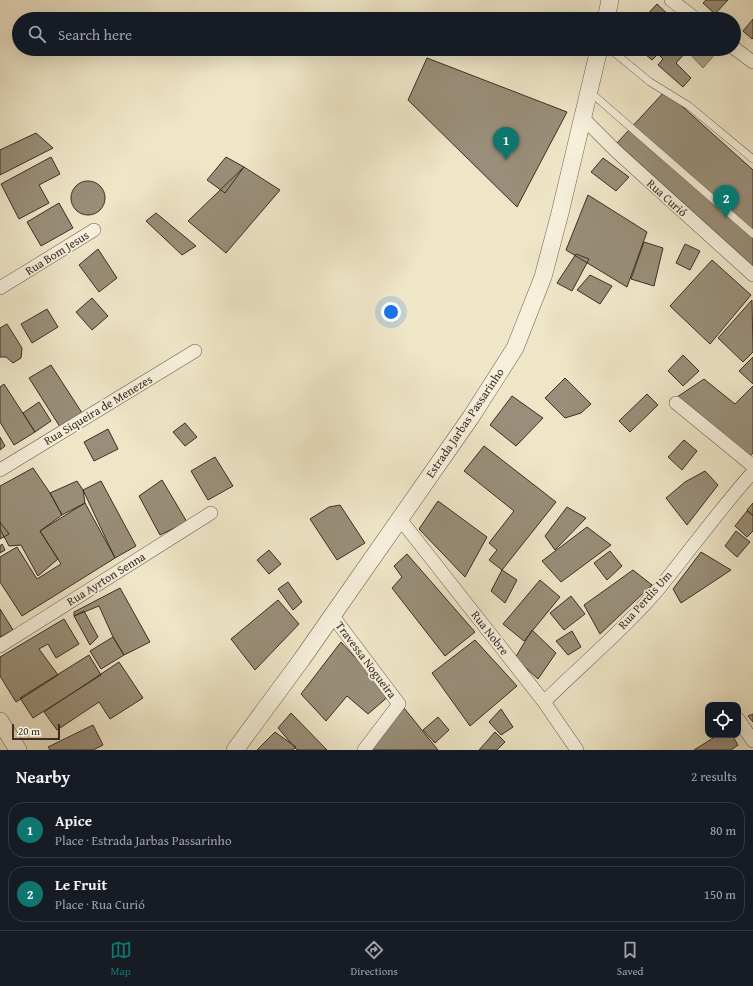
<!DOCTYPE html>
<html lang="en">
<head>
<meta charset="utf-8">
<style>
  :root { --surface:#171b24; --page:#20242c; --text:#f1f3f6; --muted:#9ea1a6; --line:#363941; --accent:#0f766e }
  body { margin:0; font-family:"Gentium Book Plus",serif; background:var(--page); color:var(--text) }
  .controls { position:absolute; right:12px; bottom:12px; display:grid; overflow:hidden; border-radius:8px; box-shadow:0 4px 16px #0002 }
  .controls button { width:36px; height:36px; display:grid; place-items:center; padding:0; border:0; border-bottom:1px solid var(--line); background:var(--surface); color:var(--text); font:20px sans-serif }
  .scale { position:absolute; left:12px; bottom:10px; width:48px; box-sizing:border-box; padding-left:4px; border:2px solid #3b2e24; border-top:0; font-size:11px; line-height:14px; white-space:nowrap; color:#3b2e24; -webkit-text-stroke:3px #f5efdb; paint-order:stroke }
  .you { position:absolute; left:391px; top:312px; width:14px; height:14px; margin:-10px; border:3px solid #fff; border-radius:50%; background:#1a73e8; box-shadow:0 0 0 6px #1a73e833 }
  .badge { display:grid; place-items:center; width:26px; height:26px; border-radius:50%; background:var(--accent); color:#fff; font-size:13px; font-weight:700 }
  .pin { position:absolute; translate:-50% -33px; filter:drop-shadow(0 1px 2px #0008) }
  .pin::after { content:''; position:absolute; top:21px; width:14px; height:12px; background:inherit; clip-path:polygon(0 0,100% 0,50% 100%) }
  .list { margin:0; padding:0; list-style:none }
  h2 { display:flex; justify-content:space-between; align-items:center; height:52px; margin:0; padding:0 16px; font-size:17px }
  h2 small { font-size:13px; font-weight:400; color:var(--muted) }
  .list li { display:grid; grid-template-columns:26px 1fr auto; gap:12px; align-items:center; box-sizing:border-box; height:56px; margin:0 8px 8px; padding:0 8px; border:1px solid var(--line); border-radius:16px }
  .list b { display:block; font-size:15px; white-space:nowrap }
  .list p { margin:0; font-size:13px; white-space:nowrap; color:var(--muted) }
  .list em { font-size:13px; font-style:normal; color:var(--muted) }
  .icon { flex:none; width:22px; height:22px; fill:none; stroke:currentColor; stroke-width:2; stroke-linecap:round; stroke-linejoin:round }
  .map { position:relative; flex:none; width:753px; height:750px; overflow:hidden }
  .search { position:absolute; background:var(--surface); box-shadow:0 4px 16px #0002; left:12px; right:12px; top:12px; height:44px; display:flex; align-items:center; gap:10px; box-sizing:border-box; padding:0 14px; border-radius:22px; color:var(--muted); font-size:15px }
  .sheet { height:180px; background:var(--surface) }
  nav { display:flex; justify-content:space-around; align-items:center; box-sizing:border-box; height:56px; border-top:1px solid var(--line); background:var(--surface); font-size:11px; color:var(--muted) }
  nav a { display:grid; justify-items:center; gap:2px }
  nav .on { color:var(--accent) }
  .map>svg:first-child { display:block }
  .water { fill:#b2a790; stroke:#827765 }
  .building { fill:#998e79; stroke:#3b2e24 }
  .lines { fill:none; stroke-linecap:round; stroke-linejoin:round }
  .service-casing { stroke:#685c4d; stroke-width:8 }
  .minor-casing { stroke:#685c4d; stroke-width:14 }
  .tertiary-casing { stroke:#685c4d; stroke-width:18 }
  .service { stroke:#f5efdb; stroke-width:7 }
  .minor { stroke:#f5efdb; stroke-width:13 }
  .tertiary { stroke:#f5efdb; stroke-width:17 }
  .labels { text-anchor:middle; stroke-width:3.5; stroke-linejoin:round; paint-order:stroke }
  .street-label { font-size:12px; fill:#3b2e24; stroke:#f5efdb }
</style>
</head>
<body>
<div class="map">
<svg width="753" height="750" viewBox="0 0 753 750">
  <rect width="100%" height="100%" fill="#efe6c8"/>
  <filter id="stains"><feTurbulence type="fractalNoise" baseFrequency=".005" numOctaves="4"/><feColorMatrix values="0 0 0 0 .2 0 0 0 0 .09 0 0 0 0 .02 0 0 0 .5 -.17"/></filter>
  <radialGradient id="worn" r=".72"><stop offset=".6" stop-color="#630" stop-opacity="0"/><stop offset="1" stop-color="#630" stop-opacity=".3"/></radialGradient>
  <path class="water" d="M696,49H713L717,52L703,68L690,54Z"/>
  <path class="building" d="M706,0H728L715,14L703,3Z
    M657,4L673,19H643Z
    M753,19V38L752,39L743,31Z
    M639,49H684L687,51L676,63L691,78L683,87L658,65L663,59L658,54L652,60Z
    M427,58L567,112L517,207L408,100Z
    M665,91L753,170V266L617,143Z
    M36,133L53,148L0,175V150Z
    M51,157L60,174L39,185L49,203L19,219L1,184Z
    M226,157L244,167L225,193L207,180Z
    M603,158L629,177L616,191L591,172Z
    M244,167L280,190L226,253L188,221Z
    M71 198a17 17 0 1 1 34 0a17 17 0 1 1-34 0Z
    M588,195L647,232L627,287L566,250Z
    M59,203L73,228L41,246L27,222Z
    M156,213L196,246L182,255L146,221Z
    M644,242L663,248L654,286L631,279Z
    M685,244L700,251L690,270L676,263Z
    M98,249L117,278L99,292L79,265Z
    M576,254L589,259L572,291L557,283Z
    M712,260L751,295L710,344L670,306Z
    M590,275L612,286L600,304L577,290Z
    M92,298L108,316L92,330L76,312Z
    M752,300L753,352L743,362L718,338Z
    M47,309L58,327L32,343L21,324Z
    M7,324L22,348L21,358L13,363L6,357H0V328Z
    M683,355L699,371L683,386L668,371Z
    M753,357V384L739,371Z
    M51,365L84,416L62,430L29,378Z
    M565,378L591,404L581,413L565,418L545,398Z
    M704,379L735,404L753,386V453L746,461L677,397Z
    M4,384L35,432L14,445L0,422V387Z
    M647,394L658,405L630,432L619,421Z
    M512,396L543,418L516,446L490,425Z
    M39,402L51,421L35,432L23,413Z
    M185,423L197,437L185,446L173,432Z
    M108,429L118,449L94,461L84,442Z
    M0,437L5,446L0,450Z
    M684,440L697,451L682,470L668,457Z
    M484,446L556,502L502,570L489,560L497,550L489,543L514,511L464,471Z
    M215,457L233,486L208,500L191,471Z
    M33,468L50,493L62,515L40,531L58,559L38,576L21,545L9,546L0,529V486Z
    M705,471L718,485L687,525L666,498L685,482Z
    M162,480L187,522L160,535L139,496Z
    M77,481L83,490L85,503L62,515L50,493Z
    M101,481L136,546L115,558L83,490Z
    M438,501L487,537L465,577L419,529Z
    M85,503L115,558L22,616L0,582V557L17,547L37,579L61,564L40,531Z
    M753,503V515L747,510Z
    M340,505L365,543L337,560L310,519L329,507Z
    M567,507L586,518L555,550L545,536Z
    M747,511L753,516V531L747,537L735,526Z
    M0,522L9,534L0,539Z
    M587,527L611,545L561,582L542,561Z
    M736,531L750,542L737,557L725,546Z
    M2,544L5,550L0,553V546Z
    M269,550L281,564L269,574L257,560Z
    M610,551L622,566L607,580L594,563Z
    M701,552L731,570L681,603L673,589Z
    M407,554L475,632L445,656L392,588L402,577L394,566Z
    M502,570L517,580L505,603L491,591Z
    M633,570L652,585L600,634L584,605Z
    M540,580L560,597L524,641L503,624Z
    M288,582L302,602L293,610L278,589Z
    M120,588L150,642L124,655L113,637L99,606L74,616V612Z
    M571,596L585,614L564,630L550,613Z
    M278,600L299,624L255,670L231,639Z
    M0,609L13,630L0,637Z
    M84,611L98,637L90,645L74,616Z
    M64,619L79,644L56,658L48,644L39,649L58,675L16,702L0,676V657Z
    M532,630L556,653L538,679L515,658Z
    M572,631L581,647L568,655L556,641Z
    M113,637L124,655L101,669L90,651Z
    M475,640L517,686L470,726L432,673Z
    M341,642L390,695L368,714L347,696L326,721L301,694Z
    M89,655L101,675L33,718L20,698Z
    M119,662L143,698L110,719L99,702L57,730L44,712Z
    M404,708L438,750H370Z
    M501,709L513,727L501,735L489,722Z
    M291,713L327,750H297L278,728Z
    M753,714V722L748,716Z
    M438,717L449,730L435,743L423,730Z
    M93,725L103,745L93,750H50L48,747Z
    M275,732L296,747L293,750H257Z
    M495,732L505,742L497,750H479Z
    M718,735H732L738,745L731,750H694Z"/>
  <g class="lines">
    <defs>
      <path id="service" d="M610,49L650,82L689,106L753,159
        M589,91L753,234"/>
      <path id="minor" d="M671,0L696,19
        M734,48L753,62
        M583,118L617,152L753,275
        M0,288L94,230
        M676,403L753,466
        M0,470L195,351
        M400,519L544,702L577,750
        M332,615L399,704L364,750
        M0,646L211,513
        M544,702C582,664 627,627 661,586C692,548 720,509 753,472
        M738,719L753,741"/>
      <path id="tertiary" d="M606,19L610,0
        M0,721L18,750
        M235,750L302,659L471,417L515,348L543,277L560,213L599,49"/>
    </defs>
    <use href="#service" class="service-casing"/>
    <use href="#minor" class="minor-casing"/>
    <use href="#tertiary" class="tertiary-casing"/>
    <use href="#service" class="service"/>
    <use href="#minor" class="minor"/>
    <use href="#tertiary" class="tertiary"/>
  </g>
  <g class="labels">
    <g class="street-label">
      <text transform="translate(667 198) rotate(42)" y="4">Rua Curió</text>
      <text transform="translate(57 253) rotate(-32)" y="4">Rua Bom Jesus</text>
      <text transform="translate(98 410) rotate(-31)" y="4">Rua Siqueira de Menezes</text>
      <text transform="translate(465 423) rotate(-56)" y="4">Estrada Jarbas Passarinho</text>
      <text transform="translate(106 579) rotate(-32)" y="4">Rua Ayrton Senna</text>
      <text transform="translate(645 600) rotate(-48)" y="4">Rua Perdis Um</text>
      <text transform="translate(490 633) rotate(52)" y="4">Rua Nobre</text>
      <text transform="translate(366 660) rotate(53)" y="4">Travessa Nogueira</text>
    </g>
  </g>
  <rect width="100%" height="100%" filter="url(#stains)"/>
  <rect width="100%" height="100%" fill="url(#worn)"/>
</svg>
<div class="controls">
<button><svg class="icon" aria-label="locate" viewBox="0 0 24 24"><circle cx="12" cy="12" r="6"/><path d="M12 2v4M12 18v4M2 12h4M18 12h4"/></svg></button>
</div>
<div class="scale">20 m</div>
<div class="you"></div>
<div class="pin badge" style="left:506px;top:160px">1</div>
<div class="pin badge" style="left:726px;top:218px">2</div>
<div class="search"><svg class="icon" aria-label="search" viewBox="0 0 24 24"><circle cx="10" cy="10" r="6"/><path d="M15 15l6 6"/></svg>Search here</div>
</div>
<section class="sheet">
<h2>Nearby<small>2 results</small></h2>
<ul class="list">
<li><span class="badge">1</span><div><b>Apice</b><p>Place · Estrada Jarbas Passarinho</p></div><em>80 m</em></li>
<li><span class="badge">2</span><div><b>Le Fruit</b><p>Place · Rua Curió</p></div><em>150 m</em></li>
</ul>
</section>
<nav>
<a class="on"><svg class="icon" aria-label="map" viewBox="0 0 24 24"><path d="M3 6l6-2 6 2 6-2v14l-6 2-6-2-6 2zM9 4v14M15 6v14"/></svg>Map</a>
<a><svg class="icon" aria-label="directions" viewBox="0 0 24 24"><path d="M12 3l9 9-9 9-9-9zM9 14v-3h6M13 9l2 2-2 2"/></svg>Directions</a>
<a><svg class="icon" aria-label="saved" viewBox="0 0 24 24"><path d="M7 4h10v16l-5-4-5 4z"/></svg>Saved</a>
</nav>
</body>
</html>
